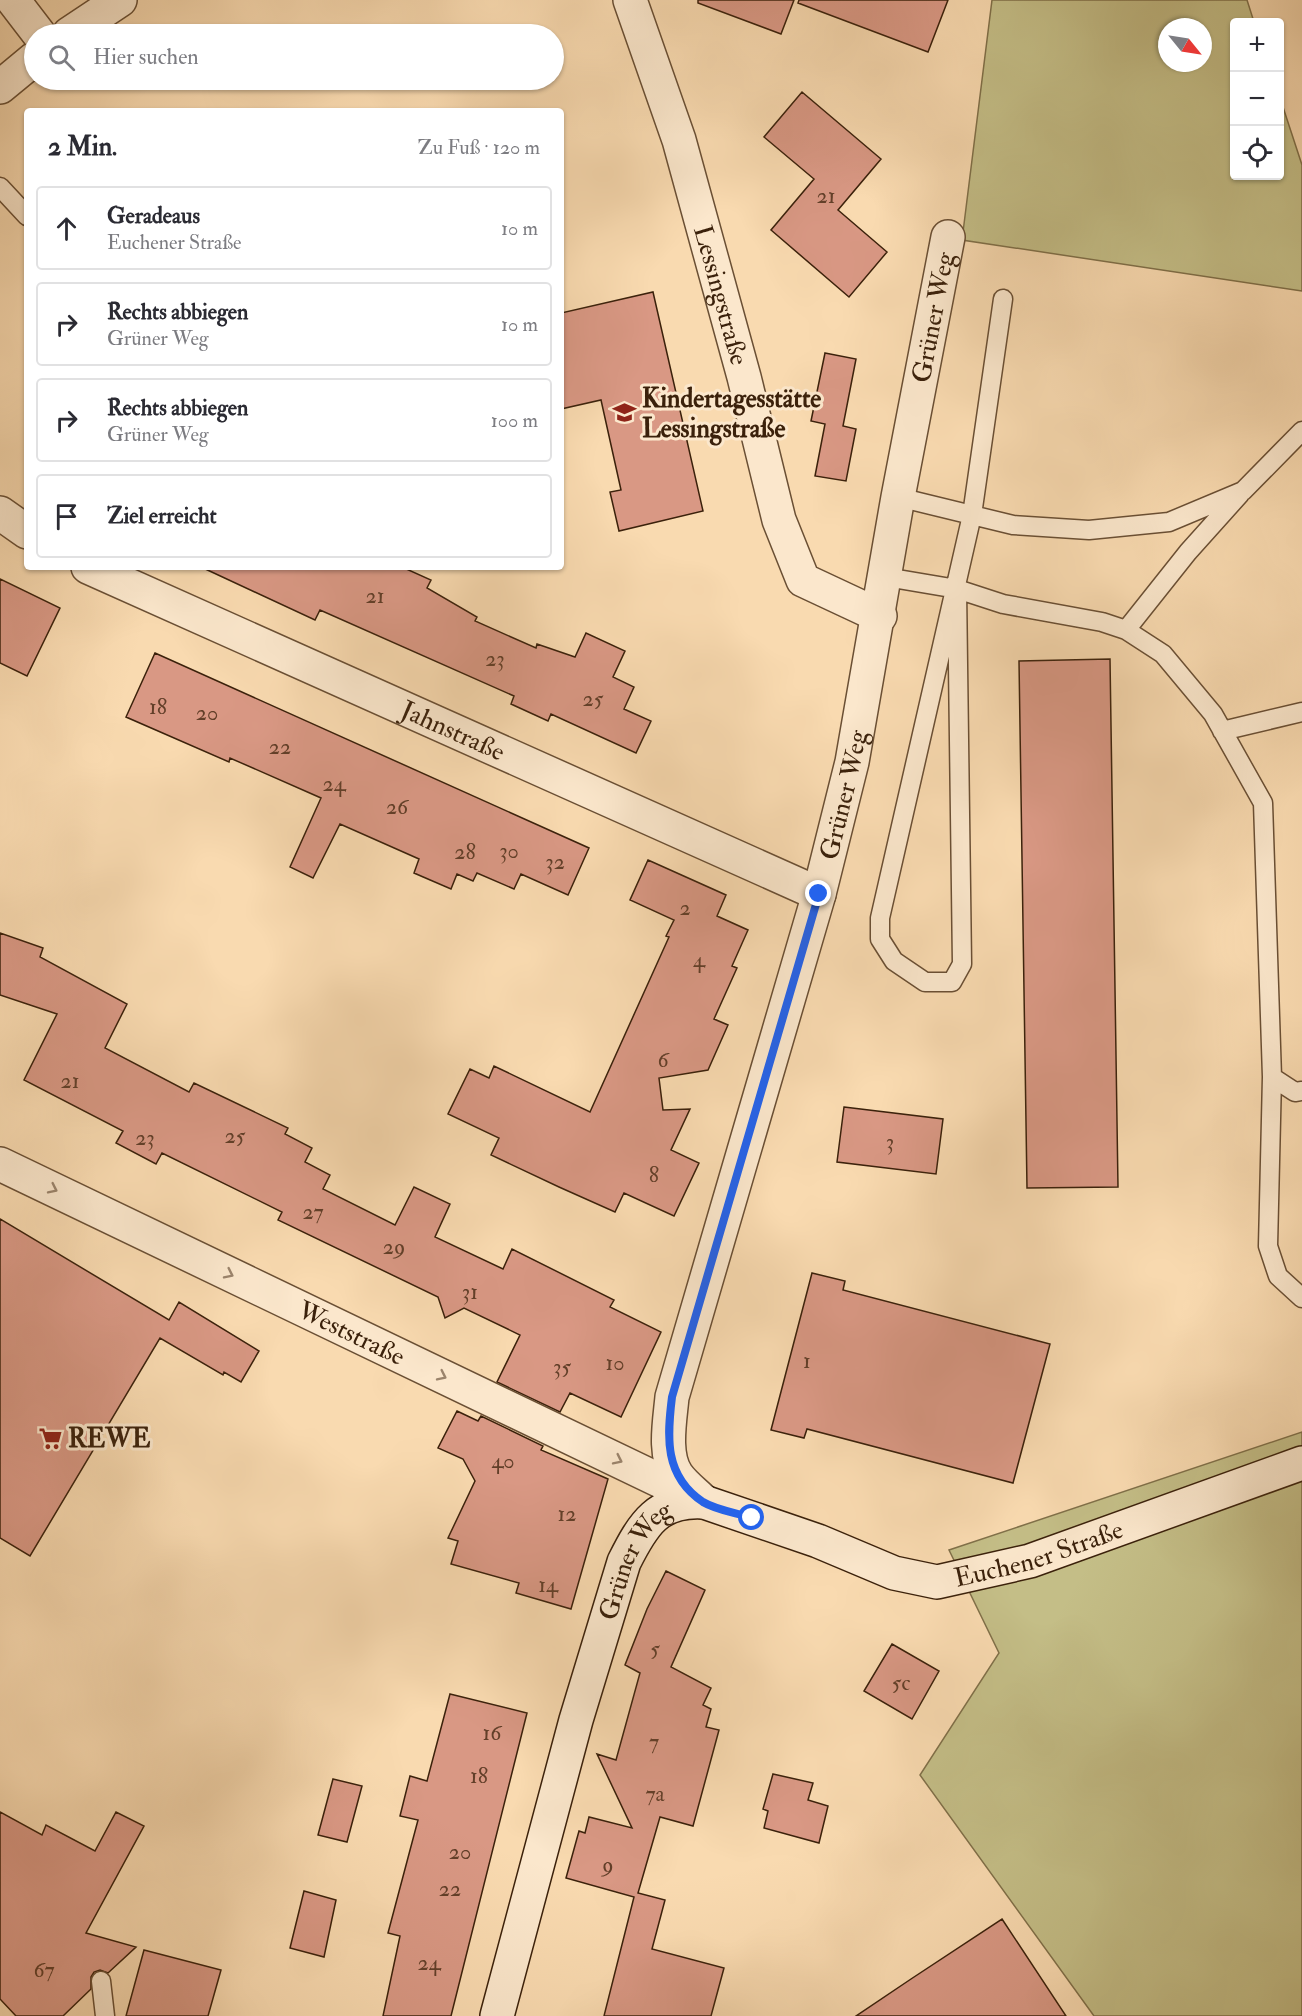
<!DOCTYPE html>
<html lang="de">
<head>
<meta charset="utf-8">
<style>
  :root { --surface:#fff; --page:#f7f7f7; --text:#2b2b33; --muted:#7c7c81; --line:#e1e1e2 }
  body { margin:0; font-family:"IM FELL Double Pica",serif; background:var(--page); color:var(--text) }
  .controls { position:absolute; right:18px; top:18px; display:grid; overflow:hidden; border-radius:6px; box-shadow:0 2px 4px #0004 }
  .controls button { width:54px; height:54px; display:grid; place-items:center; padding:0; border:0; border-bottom:2px solid var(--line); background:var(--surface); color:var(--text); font:30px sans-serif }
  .compass { position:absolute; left:1158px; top:18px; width:54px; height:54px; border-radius:50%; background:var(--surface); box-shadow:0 2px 4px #0004; rotate:120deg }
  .stop { position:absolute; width:18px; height:18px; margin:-14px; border:4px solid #2563eb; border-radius:50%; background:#fff }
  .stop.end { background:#2563eb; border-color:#fff; box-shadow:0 2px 6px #0008 }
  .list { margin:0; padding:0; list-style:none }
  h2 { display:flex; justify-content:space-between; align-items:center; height:78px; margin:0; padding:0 24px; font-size:26px }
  h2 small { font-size:20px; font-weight:400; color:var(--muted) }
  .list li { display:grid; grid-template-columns:39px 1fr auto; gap:18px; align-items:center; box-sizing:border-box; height:84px; margin:0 12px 12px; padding:0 12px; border:2px solid var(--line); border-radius:6px }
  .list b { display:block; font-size:22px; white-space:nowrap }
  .list p { margin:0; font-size:20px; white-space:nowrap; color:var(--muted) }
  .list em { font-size:20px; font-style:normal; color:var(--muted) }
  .icon { flex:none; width:33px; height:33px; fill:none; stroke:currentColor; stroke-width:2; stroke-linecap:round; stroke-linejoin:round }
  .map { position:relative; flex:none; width:1302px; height:2016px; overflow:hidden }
  .search { position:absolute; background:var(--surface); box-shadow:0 2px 4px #0004; left:24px; top:24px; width:540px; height:66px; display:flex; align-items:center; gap:15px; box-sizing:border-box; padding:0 21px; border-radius:33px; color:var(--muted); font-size:22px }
  .panel { position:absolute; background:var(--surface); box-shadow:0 2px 4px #0004; left:24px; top:108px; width:540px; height:462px; border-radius:6px }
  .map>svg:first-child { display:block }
  .green { fill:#c4be87; stroke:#807049; stroke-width:1.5; fill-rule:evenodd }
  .building { fill:#d99884; stroke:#3b210b; stroke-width:1.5 }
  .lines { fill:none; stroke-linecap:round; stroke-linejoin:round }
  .lane-casing { stroke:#6a4f34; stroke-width:21 }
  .street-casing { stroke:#6a4f34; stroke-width:36 }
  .secondary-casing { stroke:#3b210b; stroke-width:36 }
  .lane { stroke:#fbe7cc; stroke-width:18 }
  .street { stroke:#fbe7cc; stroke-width:33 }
  .secondary { stroke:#fbe7cc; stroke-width:33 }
  .oneway { stroke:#9b846c }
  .route { stroke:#2563eb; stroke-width:8 }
  .labels { text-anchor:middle; stroke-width:6; stroke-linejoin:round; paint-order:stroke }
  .number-label { font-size:22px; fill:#623f29 }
  .street-label { font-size:26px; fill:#3b210b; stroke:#fbe7cc }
  .poi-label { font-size:26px; font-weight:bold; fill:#3b210b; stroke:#fbe7cc; text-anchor:start }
</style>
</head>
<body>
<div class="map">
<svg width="1302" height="2016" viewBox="0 0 1302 2016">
  <rect width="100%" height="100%" fill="#f9dab0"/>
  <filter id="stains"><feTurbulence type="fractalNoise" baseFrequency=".00333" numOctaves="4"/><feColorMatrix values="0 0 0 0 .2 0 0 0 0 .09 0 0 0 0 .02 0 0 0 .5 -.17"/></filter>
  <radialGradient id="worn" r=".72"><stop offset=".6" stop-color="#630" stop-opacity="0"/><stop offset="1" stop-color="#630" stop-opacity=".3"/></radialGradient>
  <path class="green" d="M992,0H1247L1254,22H1234V176H1280V98L1302,165V291L962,240ZM1167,27H1203V63H1167Z
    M1302,1432V2016H1094L920,1775L999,1653L949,1550Z"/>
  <path class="building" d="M698,0H794L781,34L698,3Z
    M799,0H948L928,52L798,3Z
    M802,92L881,159L838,210L887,252L849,297L771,230L814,179L764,137Z
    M653,292L703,511L619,531L610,492L621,490L601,400L561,409V313Z
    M825,353L856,359L843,426L856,429L846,481L815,476L825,424L811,421Z
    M201,567H402L431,580L427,588L477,617L475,621L536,648L537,644L575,657L586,633L625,651L613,677L634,687L624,709L651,721L636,753L551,714L548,721L511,704L514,696L320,610L315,620Z
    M0,579L60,608L27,676L0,663Z
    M155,653L589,848L568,895L521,874L514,889L477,873L473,881L457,874L451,889L414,873L419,859L340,824L313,878L290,867L321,798L230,758L229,762L126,717Z
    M1110,659L1118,1187L1027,1188L1019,661Z
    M648,860L726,895L717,916L748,930L732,966L737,968L714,1019L728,1025L708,1070L659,1078L663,1110L690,1109L671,1150L699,1163L674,1216L624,1193L615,1212L559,1187L491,1155L499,1138L448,1114L470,1069L489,1078L494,1066L590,1112L669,937L666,936L674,920L630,900Z
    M0,933L43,948L40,957L127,1004L105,1048L189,1092L194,1083L288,1128L285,1134L312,1148L305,1162L330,1175L323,1189L395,1225L414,1187L450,1204L435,1237L503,1269L512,1249L614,1300L610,1307L661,1332L621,1417L570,1393L560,1412L497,1382L520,1335L464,1308L445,1318L438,1297L278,1220L282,1212L162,1153L156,1164L116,1143L123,1131L24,1080L57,1014L0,995Z
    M844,1107L943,1119L936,1174L837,1162Z
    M0,1219L169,1320L179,1302L259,1351L241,1382L224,1372L223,1375L160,1338L30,1556L0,1538Z
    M812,1273L845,1281L843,1290L1050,1344L1013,1483L807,1429L804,1438L771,1430Z
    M457,1411L478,1421L481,1416L543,1446L541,1450L608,1479L571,1609L516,1593L519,1583L451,1564L458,1541L448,1538L475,1481L463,1459L438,1448Z
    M666,1571L705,1590L671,1667L711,1688L703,1705L711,1709L706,1727L719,1730L693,1826L660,1817L638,1893L665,1900L652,1949L724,1968L711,2016H604L634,1897L566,1878L579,1831L585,1833L589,1817L632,1828L597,1754L616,1760L640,1673L625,1665L647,1609Z
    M892,1644L939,1671L912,1719L864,1691Z
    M450,1694L527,1713L451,2016H383L400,1936L388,1933L418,1820L400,1816L410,1776L427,1781Z
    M773,1774L813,1783L808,1800L828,1806L819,1843L764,1828L768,1811L763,1809Z
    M333,1779L362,1786L347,1842L318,1835Z
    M0,1812L42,1835L46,1825L95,1851L116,1812L144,1826L86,1933L136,1947L108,1973L100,1970L94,1972L91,1977V1989L63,2016H16L0,1999Z
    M304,1891L336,1900L324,1957L290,1948Z
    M1002,1919L1066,2016H856L911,1979Z
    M144,1950L221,1970L208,2016H126Z"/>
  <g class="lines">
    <defs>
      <path id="lane" d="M0,187L27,216
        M898,497L1013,525L1089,530L1169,522L1243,491L1302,431
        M886,577L957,589L1003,604L1102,622L1126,630L1163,654L1213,714L1263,803L1272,1077L1295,1092L1302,1091
        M957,589L962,964L952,982H925L894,961L880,939V918L972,515L1003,299
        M1126,630L1188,552L1240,494
        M1222,731L1302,712
        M1272,1077L1268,1246L1278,1276L1302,1298
        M101,1981L105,2016"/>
      <g id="street">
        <path d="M13,0L39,34"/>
        <path id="s1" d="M630,0L679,140L744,377L779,520L803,580L880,616"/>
        <path d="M69,34L120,0"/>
        <path d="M0,87L34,59"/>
        <path d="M0,513L27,532"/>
        <path id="s2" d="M88,567L819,894"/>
        <path id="s3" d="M0,1164L694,1497"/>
        <path id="s4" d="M704,1502C695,1493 684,1485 677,1475C663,1455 670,1420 672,1397L819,894L852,762L898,497L948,237"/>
      </g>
      <g id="secondary">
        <path id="s5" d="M497,2016L576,1720L624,1562C643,1524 658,1499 704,1502L818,1541L894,1573L937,1582L1030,1561L1302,1463"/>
      </g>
    </defs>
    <use href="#lane" class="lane-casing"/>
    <use href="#street" class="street-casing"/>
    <use href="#secondary" class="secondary-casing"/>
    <use href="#lane" class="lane"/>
    <use href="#street" class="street"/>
    <use href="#secondary" class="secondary"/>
  </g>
  <defs><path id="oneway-chevron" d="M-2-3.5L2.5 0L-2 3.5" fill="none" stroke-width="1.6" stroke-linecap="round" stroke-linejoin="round" transform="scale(1.5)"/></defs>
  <g class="oneway">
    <use href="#oneway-chevron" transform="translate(53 1189) rotate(26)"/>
    <use href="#oneway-chevron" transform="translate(229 1274) rotate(26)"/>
    <use href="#oneway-chevron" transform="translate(442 1376) rotate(26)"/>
    <use href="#oneway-chevron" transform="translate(618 1460) rotate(26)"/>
  </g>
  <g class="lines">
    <path class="route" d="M752,1518C737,1513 716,1510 703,1502C664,1476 667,1437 672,1397L819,894"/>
  </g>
  <defs>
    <symbol id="school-bare" viewBox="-9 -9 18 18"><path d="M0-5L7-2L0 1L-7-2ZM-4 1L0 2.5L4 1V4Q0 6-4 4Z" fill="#8f2418" stroke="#fbe7cc" stroke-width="2.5" paint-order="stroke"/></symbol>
    <symbol id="supermarket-bare" viewBox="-9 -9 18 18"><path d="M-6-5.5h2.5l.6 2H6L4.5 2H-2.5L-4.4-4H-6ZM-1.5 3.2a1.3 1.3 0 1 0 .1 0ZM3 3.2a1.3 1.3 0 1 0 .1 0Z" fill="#8f2418" stroke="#fbe7cc" stroke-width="2.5" paint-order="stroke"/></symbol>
  </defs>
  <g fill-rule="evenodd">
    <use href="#school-bare" x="608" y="396" width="33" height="33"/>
    <use href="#supermarket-bare" x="34" y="1422" width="33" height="33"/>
  </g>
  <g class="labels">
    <g class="number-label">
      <text x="826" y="203">21</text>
      <text x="375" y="603">21</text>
      <text x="495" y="666">23</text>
      <text x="593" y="706">25</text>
      <text x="158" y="714">18</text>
      <text x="207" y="720">20</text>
      <text x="280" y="754">22</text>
      <text x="334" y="791">24</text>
      <text x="397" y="814">26</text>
      <text x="509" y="858">30</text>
      <text x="465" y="859">28</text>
      <text x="555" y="869">32</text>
      <text x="685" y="915">2</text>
      <text x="699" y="967">4</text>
      <text x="663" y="1067">6</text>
      <text x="70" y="1088">21</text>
      <text x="235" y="1143">25</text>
      <text x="145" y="1145">23</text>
      <text x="890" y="1149">3</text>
      <text x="654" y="1182">8</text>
      <text x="313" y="1219">27</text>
      <text x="394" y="1254">29</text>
      <text x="470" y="1299">31</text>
      <text x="807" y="1368">1</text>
      <text x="615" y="1370">10</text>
      <text x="562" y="1374">35</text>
      <text x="503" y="1468">40</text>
      <text x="567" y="1521">12</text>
      <text x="548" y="1592">14</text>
      <text x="655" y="1656">5</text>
      <text x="901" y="1690">5c</text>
      <text x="492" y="1740">16</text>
      <text x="654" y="1749">7</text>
      <text x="479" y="1783">18</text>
      <text x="655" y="1801">7a</text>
      <text x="460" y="1859">20</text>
      <text x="608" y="1872">9</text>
      <text x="450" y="1896">22</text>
      <text x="429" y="1970">24</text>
      <text x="44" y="1977">67</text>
    </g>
    <g class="street-label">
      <text dy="9" stroke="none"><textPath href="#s1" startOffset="309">Lessingstraße</textPath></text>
      <text dy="9" stroke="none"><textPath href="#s4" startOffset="1230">Grüner Weg</textPath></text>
      <text dy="9" stroke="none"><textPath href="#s2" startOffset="400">Jahnstraße</textPath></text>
      <text dy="9" stroke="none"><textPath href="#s4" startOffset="744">Grüner Weg</textPath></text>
      <text dy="9" stroke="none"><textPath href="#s3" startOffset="390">Weststraße</textPath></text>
      <text dy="9" stroke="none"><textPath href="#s5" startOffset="932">Euchener Straße</textPath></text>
      <text dy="9" stroke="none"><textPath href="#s5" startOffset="478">Grüner Weg</textPath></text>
    </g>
    <g class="poi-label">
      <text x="642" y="407">Kindertagesstätte<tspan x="642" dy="30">Lessingstraße</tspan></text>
      <text x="68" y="1447">REWE</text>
    </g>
  </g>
  <rect width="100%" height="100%" filter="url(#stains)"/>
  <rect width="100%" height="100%" fill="url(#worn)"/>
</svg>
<div class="controls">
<button>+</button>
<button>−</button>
<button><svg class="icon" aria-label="locate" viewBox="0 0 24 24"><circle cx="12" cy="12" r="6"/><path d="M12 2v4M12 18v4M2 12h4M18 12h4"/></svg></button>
</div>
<svg class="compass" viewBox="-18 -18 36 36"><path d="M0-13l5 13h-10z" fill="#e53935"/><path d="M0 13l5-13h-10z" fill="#7c7c81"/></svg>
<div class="stop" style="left:752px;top:1518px"></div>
<div class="stop end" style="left:819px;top:894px"></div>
<div class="search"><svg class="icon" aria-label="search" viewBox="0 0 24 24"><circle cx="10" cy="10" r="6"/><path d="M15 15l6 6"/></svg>Hier suchen</div>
<section class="panel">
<h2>2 Min.<small>Zu Fuß · 120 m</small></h2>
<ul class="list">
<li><svg class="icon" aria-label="ahead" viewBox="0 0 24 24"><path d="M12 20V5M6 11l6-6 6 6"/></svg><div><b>Geradeaus</b><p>Euchener Straße</p></div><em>10 m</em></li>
<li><svg class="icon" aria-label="right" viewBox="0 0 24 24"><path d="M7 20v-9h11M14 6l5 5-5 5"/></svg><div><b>Rechts abbiegen</b><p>Grüner Weg</p></div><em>10 m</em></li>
<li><svg class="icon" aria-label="right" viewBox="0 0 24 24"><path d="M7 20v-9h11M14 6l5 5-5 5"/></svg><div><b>Rechts abbiegen</b><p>Grüner Weg</p></div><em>100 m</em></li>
<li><svg class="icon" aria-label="arrive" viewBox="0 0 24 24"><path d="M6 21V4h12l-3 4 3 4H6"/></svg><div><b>Ziel erreicht</b></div></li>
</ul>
</section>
</div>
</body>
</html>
